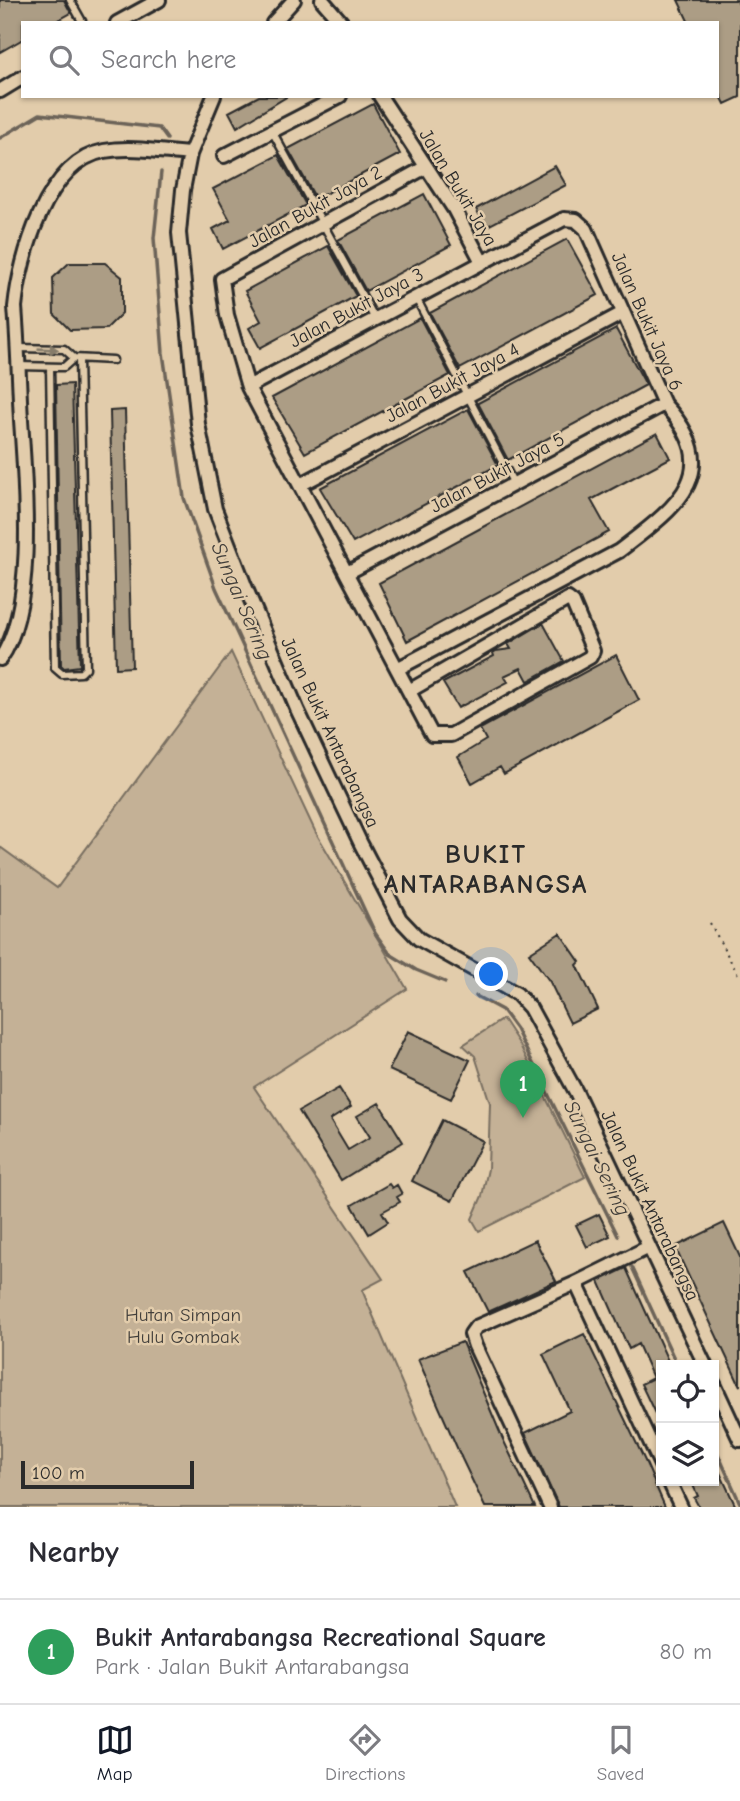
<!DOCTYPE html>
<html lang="en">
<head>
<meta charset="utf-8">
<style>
  :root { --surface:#fff; --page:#f2f2f3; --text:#2b2b33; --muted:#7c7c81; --line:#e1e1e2; --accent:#111827 }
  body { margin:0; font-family:"Comic Neue",sans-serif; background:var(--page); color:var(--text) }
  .controls { position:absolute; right:21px; bottom:21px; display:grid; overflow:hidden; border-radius:0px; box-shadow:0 2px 5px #0004 }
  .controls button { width:63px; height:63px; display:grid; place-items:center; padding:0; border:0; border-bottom:2px solid var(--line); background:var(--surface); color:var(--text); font:35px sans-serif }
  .scale { position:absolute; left:21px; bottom:18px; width:173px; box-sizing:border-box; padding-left:7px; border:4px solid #2b2b2b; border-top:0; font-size:19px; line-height:24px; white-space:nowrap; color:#2b2b2b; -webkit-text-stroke:5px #e2ccab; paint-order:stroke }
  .you { position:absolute; left:492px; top:975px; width:24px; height:24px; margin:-18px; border:5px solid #fff; border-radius:50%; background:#1a73e8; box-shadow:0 0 0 10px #1a73e833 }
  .badge { display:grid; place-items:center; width:46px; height:46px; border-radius:50%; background:var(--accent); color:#fff; font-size:23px; font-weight:700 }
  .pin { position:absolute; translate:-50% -58px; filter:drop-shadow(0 2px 4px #0008) }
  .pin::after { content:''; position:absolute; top:37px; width:24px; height:21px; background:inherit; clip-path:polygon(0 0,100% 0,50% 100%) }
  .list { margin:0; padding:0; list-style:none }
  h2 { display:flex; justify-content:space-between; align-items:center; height:91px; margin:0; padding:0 28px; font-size:30px }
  h2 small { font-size:23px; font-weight:400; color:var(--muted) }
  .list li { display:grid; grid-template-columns:46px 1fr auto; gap:21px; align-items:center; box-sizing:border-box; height:105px; padding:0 28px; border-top:2px solid var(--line) }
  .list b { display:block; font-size:26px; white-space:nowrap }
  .list p { margin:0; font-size:23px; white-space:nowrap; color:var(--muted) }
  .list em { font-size:23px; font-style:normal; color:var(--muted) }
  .icon { flex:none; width:38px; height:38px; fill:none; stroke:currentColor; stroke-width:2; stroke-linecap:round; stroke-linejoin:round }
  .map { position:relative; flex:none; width:740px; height:1507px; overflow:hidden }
  .search { position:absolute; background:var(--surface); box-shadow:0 2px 5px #0004; left:21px; right:21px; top:21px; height:77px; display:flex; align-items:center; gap:18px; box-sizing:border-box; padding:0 24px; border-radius:0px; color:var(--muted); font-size:26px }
  .sheet { height:196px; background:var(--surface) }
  nav { display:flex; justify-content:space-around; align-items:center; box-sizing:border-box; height:98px; border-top:2px solid var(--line); background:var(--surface); font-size:19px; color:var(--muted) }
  nav a { display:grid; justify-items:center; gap:4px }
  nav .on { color:var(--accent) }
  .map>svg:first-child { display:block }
  .green { fill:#c4b196; stroke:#786e60; stroke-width:2 }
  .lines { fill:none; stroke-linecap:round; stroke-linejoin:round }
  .stream { stroke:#6c6459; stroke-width:3.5 }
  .building { fill:#ac9d85; stroke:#2b2b2b; stroke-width:2 }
  .lane-casing { stroke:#2b2b2b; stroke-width:11 }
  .street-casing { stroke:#2b2b2b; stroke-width:18 }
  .path { stroke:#2b2b2b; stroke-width:2; stroke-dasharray:2 5; stroke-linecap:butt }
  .lane { stroke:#e2ccab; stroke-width:6 }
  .street { stroke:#e2ccab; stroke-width:12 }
  .oneway { fill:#867c6b }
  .labels { text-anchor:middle; stroke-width:5; stroke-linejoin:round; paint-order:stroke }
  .street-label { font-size:19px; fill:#2b2b2b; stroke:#e2ccab }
  .park-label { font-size:19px; fill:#423f3b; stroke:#e2ccab }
  .water-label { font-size:21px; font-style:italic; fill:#413e3a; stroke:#e2ccab }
  .district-label { font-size:26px; font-weight:bold; letter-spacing:2px; fill:#2b2b2b; stroke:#e2ccab }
</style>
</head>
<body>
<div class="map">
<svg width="740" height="1507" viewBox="0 0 740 1507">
  <rect width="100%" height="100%" fill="#e2ccab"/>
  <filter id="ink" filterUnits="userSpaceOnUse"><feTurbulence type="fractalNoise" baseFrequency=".0143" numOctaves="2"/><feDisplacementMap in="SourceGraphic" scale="14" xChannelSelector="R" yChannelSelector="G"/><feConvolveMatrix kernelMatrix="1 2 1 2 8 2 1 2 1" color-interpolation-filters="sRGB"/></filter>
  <g filter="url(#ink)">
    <path class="green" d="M231,652L315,831L407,989L254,1087L383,1279L362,1290L455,1507H0V847L57,888Z
      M503,1019L520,1045L585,1177L479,1231L472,1219L482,1196L488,1169L490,1103L475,1056L463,1045Z"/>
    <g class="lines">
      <path class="stream" d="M0,138L40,114L159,128L167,139
        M161,172L154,238L163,353L184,498L216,588L375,933L390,954L416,970L445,982
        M476,996L502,1010L516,1029L618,1236
        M632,1267L677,1365
        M714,1445L740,1503"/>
    </g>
    <path class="building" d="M0,0H64L71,13L53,23H23V39L0,52Z
      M678,0H737L740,7V97L725,104L717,88V23H689Z
      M259,96H288L237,127L229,112Z
      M373,104L400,154L316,199L288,149Z
      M278,155L306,205L223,249L213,229L230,220L213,189Z
      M555,166L566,185L486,227L476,209Z
      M424,194L451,245L366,291L338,240Z
      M567,239L598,295L460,369L430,313Z
      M328,246L356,296L260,348L249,328L261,321L245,291Z
      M69,263H105L122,277V313L106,329L70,330L54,314L53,278Z
      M420,318L450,375L305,453L272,398Z
      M616,329L646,385L508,460L478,403Z
      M72,384L80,666L64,668L61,665L56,385Z
      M468,409L498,465L353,543L320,488Z
      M125,410L132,667L116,668L110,411Z
      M657,433L670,458L591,500L609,532L407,641L379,583Z
      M543,623L564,661L528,681L521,668L504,676L508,682L458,708L443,683L494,656L493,653L496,651L511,649L508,644Z
      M616,655L639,700L504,774L500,767L472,783L458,757L486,740L480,729Z
      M560,933L580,962L577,965L598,1009L570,1023L550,982L529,953Z
      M408,1031L470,1060L451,1099L389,1070Z
      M339,1088L351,1107L330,1120L348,1150L370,1137L357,1116L379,1103L403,1142L341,1180L299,1111Z
      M442,1120L483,1141L452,1201L412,1181Z
      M389,1184L392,1188L397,1185L402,1194L397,1197L400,1202L382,1212L388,1222L369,1234L352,1205Z
      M599,1214L610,1236L587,1247L576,1225Z
      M724,1223L740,1257V1386L675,1247Z
      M535,1240L556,1281L488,1312L468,1272Z
      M626,1268L669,1363L661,1365V1426L641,1384L653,1378L638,1344L629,1349L599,1281Z
      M584,1334L646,1463L665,1507H559L525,1433L570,1411L543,1354Z
      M462,1342L501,1435L535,1507H485L462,1459L418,1359Z
      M714,1460L736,1507H699L694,1498L698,1496L691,1481H714Z"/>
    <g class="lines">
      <defs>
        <path id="lane" d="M70,0L83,23
          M272,131L375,319
          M416,298L514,484
          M18,348L64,349L74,358L113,360
          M18,366L64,367L74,358
          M50,367L55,668L62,674L81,673L86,668L79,359"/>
        <path id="street" d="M322,0L342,23
          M117,23L159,0
          M273,23L294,0
          M0,91L23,77
          M214,96L190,154L183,190L179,233L198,424L215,509L245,586L297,709L361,844L400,919L419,939L517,994L530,1008L576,1092L705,1365
          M380,96L454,209L482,262
          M224,156L340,96
          M248,387L564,219L576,220L586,229L664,404C728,472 675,508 619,551L397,669
          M300,485L623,313
          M347,573L664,404
          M0,659C37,609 25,481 21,420C19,383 18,345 15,307C20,258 46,162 104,151C132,146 162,152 190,154
          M409,691L568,599L573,603L591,646L593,651L590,657L451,735H432L248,387L227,315L222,279L426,167
          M576,1283L661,1465
          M714,1384L740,1440
          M669,1481L681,1507
          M550,1507L475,1346L471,1334L476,1327L576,1283L649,1247"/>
      </defs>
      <use href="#lane" class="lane-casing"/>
      <use href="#street" class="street-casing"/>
      <path class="path" d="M710,923L740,978"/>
      <use href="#lane" class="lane"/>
      <use href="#street" class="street"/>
    </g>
    <defs><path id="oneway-solid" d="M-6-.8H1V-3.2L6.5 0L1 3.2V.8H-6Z" transform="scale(1.75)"/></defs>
    <use class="oneway" href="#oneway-solid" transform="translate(48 349) rotate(2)"/>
  </g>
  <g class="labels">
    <g class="street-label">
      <text transform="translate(459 187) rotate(59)" y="7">Jalan Bukit Jaya</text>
      <text transform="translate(315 206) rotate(-29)" y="7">Jalan Bukit Jaya 2</text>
      <text transform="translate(356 307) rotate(-28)" y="7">Jalan Bukit Jaya 3</text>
      <text transform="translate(648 321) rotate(66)" y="7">Jalan Bukit Jaya 6</text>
      <text transform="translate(452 382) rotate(-28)" y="7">Jalan Bukit Jaya 4</text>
      <text transform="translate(497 472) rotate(-28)" y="7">Jalan Bukit Jaya 5</text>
      <text transform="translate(331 732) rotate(65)" y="7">Jalan Bukit Antarabangsa</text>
      <text transform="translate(651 1205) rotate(65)" y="7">Jalan Bukit Antarabangsa</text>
    </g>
    <g class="park-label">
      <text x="183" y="1321">Hutan Simpan<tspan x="183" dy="22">Hulu Gombak</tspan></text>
    </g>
    <g class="water-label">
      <text transform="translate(242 601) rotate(67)" y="7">Sungai Sering</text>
      <text transform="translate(597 1158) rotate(64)" y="7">Sungai Sering</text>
    </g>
    <g class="district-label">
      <text x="486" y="863">BUKIT<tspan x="486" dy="30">ANTARABANGSA</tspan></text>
    </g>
  </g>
</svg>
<div class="controls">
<button><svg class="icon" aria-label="locate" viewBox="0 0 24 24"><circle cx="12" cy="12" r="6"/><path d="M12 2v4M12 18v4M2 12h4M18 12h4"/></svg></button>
<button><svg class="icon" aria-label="layers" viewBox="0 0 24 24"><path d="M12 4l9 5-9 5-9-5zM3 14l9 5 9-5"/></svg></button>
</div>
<div class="scale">100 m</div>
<div class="you"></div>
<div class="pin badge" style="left:523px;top:1118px;background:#2e9e5b">1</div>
<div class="search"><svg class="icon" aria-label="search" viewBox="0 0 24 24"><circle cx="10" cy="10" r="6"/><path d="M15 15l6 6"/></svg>Search here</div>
</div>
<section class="sheet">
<h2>Nearby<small></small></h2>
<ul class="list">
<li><span class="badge" style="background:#2e9e5b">1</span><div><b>Bukit Antarabangsa Recreational Square</b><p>Park · Jalan Bukit Antarabangsa</p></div><em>80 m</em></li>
</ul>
</section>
<nav>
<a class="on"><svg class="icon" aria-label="map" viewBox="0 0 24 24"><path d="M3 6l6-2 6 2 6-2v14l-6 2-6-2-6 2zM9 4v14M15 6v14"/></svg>Map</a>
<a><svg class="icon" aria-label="directions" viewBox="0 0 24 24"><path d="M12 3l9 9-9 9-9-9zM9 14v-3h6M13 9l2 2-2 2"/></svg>Directions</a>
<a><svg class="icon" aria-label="saved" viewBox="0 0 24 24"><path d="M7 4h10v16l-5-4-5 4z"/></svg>Saved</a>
</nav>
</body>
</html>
